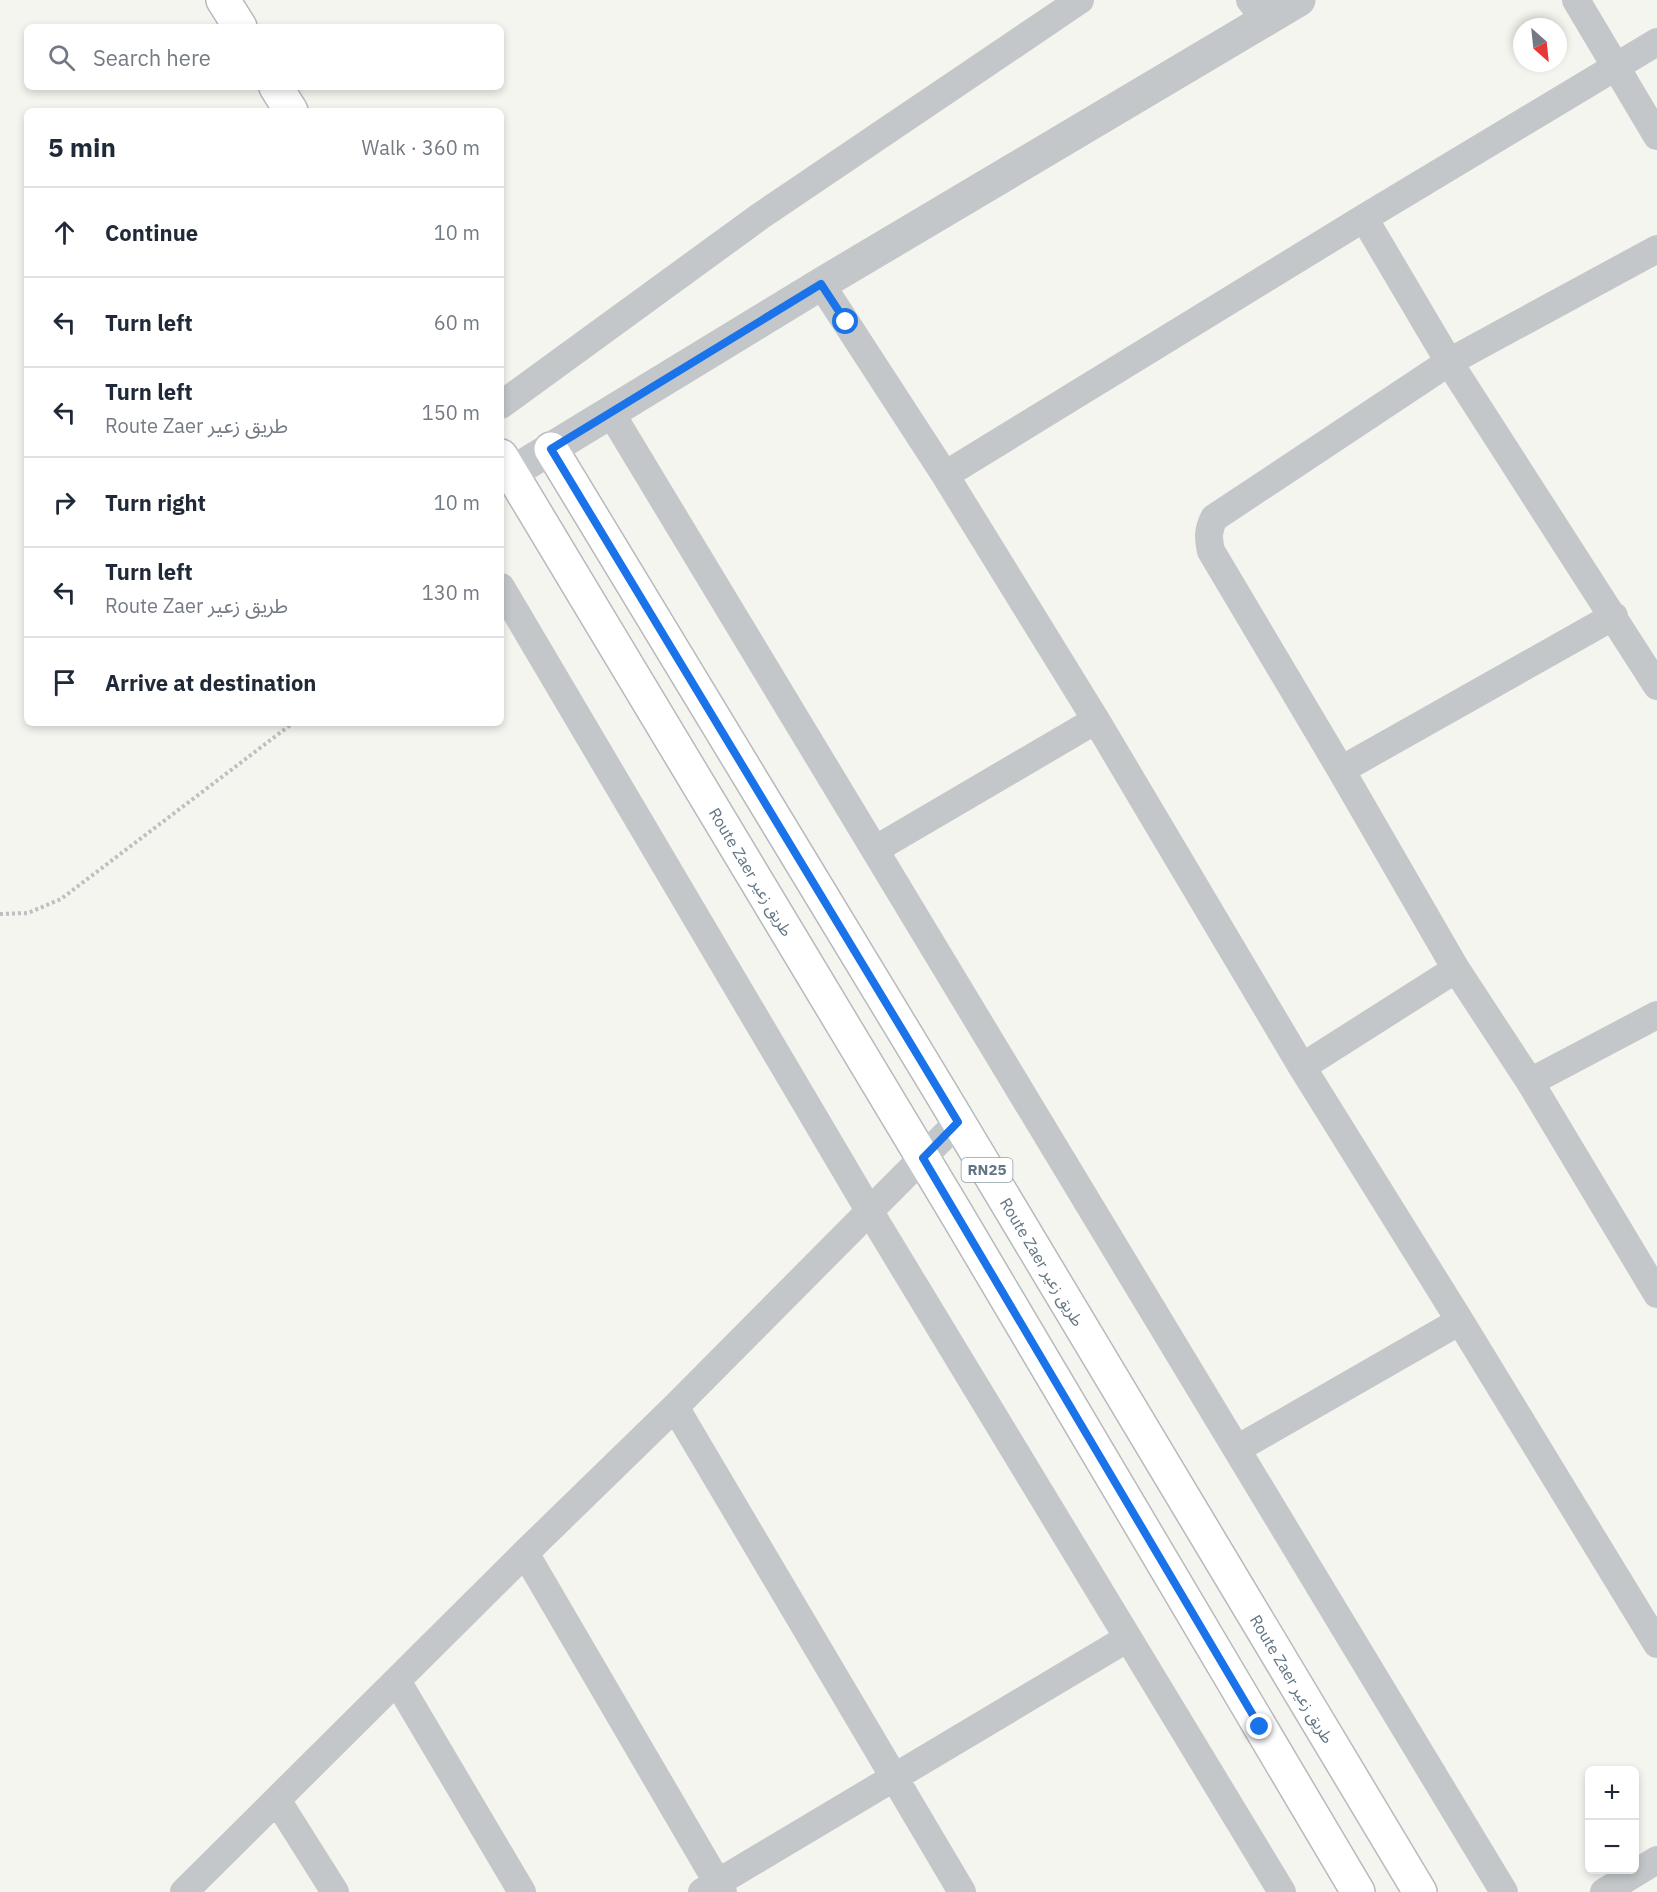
<!DOCTYPE html>
<html lang="en">
<head>
<meta charset="utf-8">
<style>
  :root { --surface:#fff; --page:#f6f6f7; --text:#1f2937; --muted:#747a83; --line:#e0e1e3 }
  body { margin:0; font-family:"IBM Plex Sans","Noto Sans Arabic",sans-serif; background:var(--page); color:var(--text) }
  .controls { position:absolute; right:18px; bottom:18px; display:grid; overflow:hidden; border-radius:9px; box-shadow:0 3px 9px #0003 }
  .controls button { width:54px; height:54px; display:grid; place-items:center; padding:0; border:0; border-bottom:2px solid var(--line); background:var(--surface); color:var(--text); font:30px sans-serif }
  .compass { position:absolute; left:1513px; top:18px; width:54px; height:54px; border-radius:50%; background:var(--surface); box-shadow:0 3px 9px #0003; rotate:153deg }
  .stop { position:absolute; width:18px; height:18px; margin:-14px; border:4px solid #1a73e8; border-radius:50%; background:#fff }
  .stop.end { background:#1a73e8; border-color:#fff; box-shadow:0 2px 6px #0008 }
  .list { margin:0; padding:0; list-style:none }
  h2 { display:flex; justify-content:space-between; align-items:center; height:78px; margin:0; padding:0 24px; font-size:26px }
  h2 small { font-size:20px; font-weight:400; color:var(--muted) }
  .list li { display:grid; grid-template-columns:39px 1fr auto; gap:18px; align-items:center; box-sizing:border-box; height:90px; padding:0 24px; border-top:2px solid var(--line) }
  .list b { display:block; font-size:22px; white-space:nowrap }
  .list p { margin:0; font-size:20px; white-space:nowrap; color:var(--muted) }
  .list em { font-size:20px; font-style:normal; color:var(--muted) }
  .icon { flex:none; width:33px; height:33px; fill:none; stroke:currentColor; stroke-width:2; stroke-linecap:round; stroke-linejoin:round }
  .map { position:relative; flex:none; width:1657px; height:1892px; overflow:hidden }
  .search { position:absolute; background:var(--surface); box-shadow:0 3px 9px #0003; left:24px; top:24px; width:480px; height:66px; display:flex; align-items:center; gap:15px; box-sizing:border-box; padding:0 21px; border-radius:9px; color:var(--muted); font-size:22px }
  .panel { position:absolute; background:var(--surface); box-shadow:0 3px 9px #0003; left:24px; top:108px; width:480px; height:618px; border-radius:9px }
  .map>svg:first-child { display:block }
  .lines { fill:none; stroke-linecap:round; stroke-linejoin:round }
  .primary-casing { stroke:#b6babe; stroke-width:36 }
  .path { stroke:#bdbfc1; stroke-width:4; stroke-dasharray:3 3; stroke-linecap:butt }
  .minor { stroke:#c4c7ca; stroke-width:28 }
  .tertiary { stroke:#c4c7ca; stroke-width:33 }
  .primary { stroke:#fff; stroke-width:33 }
  .route { stroke:#1a73e8; stroke-width:8 }
  .labels { text-anchor:middle; stroke-width:6; stroke-linejoin:round; paint-order:stroke }
  .shield { fill:#fff; stroke:#919ea8; stroke-width:1.5 }
  .shield-label { font-size:15px; font-weight:bold; fill:#627583 }
  .street-label { font-size:16px; fill:#627583; stroke:#fff }
</style>
</head>
<body>
<div class="map">
<svg width="1657" height="1892" viewBox="0 0 1657 1892">
  <rect width="100%" height="100%" fill="#f5f5f0"/>
  <g class="lines">
    <defs>
      <path id="primary" d="M223,0L240,27
        M276,87L291,111
        M551,449L940,1091L1420,1892
        M501,456L956,1213L1358,1892"/>
    </defs>
    <use href="#primary" class="primary-casing"/>
    <path class="path" d="M0,914L28,913L61,899L293,723"/>
    <path class="minor" d="M1250,0L1266,21
      M1576,0L1657,136
      M1364,218L1449,362L1657,686
      M1657,249L1449,362L1214,518C1208,530 1208,538 1211,551L1341,770L1456,969L1530,1082L1657,1294
      M821,284L945,475L1096,720L1302,1067L1460,1321L1657,1644
      M501,405L759,217L1080,0
      M611,413L1504,1892
      M945,475L1364,218L1657,42
      M501,587L870,1212L1282,1892
      M1341,770L1614,616
      M876,849L1096,720
      M1302,1067L1456,969
      M1530,1082L1657,1015
      M675,1407L962,1892
      M1237,1449L1460,1321
      M525,1553L723,1892
      M397,1681L522,1892
      M277,1800L335,1892
      M184,1892L525,1553L675,1407L958,1122
      M702,1892L1128,1638
      M1604,1892L1657,1860"/>
    <path class="tertiary" d="M511,473L821,284L1299,0"/>
    <use href="#primary" class="primary"/>
  </g>
  <g class="lines">
    <path class="route" d="M846,322L821,284L551,449L958,1122L923,1158L1260,1727"/>
  </g>
  <g class="labels">
    <rect class="shield" x="961.5" y="1158" width="51" height="24" rx="4.5"/>
    <g class="shield-label">
      <text x="987" y="1175">RN25</text>
    </g>
    <g class="street-label">
      <text transform="translate(751 872) rotate(59)" y="6">Route Zaer طريق زعير</text>
      <text transform="translate(1042 1262) rotate(59)" y="6">Route Zaer طريق زعير</text>
      <text transform="translate(1292 1679) rotate(59)" y="6">Route Zaer طريق زعير</text>
    </g>
  </g>
</svg>
<div class="controls">
<button>+</button>
<button>−</button>
</div>
<svg class="compass" viewBox="-18 -18 36 36"><path d="M0-13l5 13h-10z" fill="#e53935"/><path d="M0 13l5-13h-10z" fill="#747a83"/></svg>
<div class="stop" style="left:846px;top:322px"></div>
<div class="stop end" style="left:1260px;top:1727px"></div>
<div class="search"><svg class="icon" aria-label="search" viewBox="0 0 24 24"><circle cx="10" cy="10" r="6"/><path d="M15 15l6 6"/></svg>Search here</div>
<section class="panel">
<h2>5 min<small>Walk · 360 m</small></h2>
<ul class="list">
<li><svg class="icon" aria-label="ahead" viewBox="0 0 24 24"><path d="M12 20V5M6 11l6-6 6 6"/></svg><div><b>Continue</b></div><em>10 m</em></li>
<li><svg class="icon" aria-label="left" viewBox="0 0 24 24"><path d="M17 20v-9H6M10 6l-5 5 5 5"/></svg><div><b>Turn left</b></div><em>60 m</em></li>
<li><svg class="icon" aria-label="left" viewBox="0 0 24 24"><path d="M17 20v-9H6M10 6l-5 5 5 5"/></svg><div><b>Turn left</b><p>Route Zaer طريق زعير</p></div><em>150 m</em></li>
<li><svg class="icon" aria-label="right" viewBox="0 0 24 24"><path d="M7 20v-9h11M14 6l5 5-5 5"/></svg><div><b>Turn right</b></div><em>10 m</em></li>
<li><svg class="icon" aria-label="left" viewBox="0 0 24 24"><path d="M17 20v-9H6M10 6l-5 5 5 5"/></svg><div><b>Turn left</b><p>Route Zaer طريق زعير</p></div><em>130 m</em></li>
<li><svg class="icon" aria-label="arrive" viewBox="0 0 24 24"><path d="M6 21V4h12l-3 4 3 4H6"/></svg><div><b>Arrive at destination</b></div></li>
</ul>
</section>
</div>
</body>
</html>
